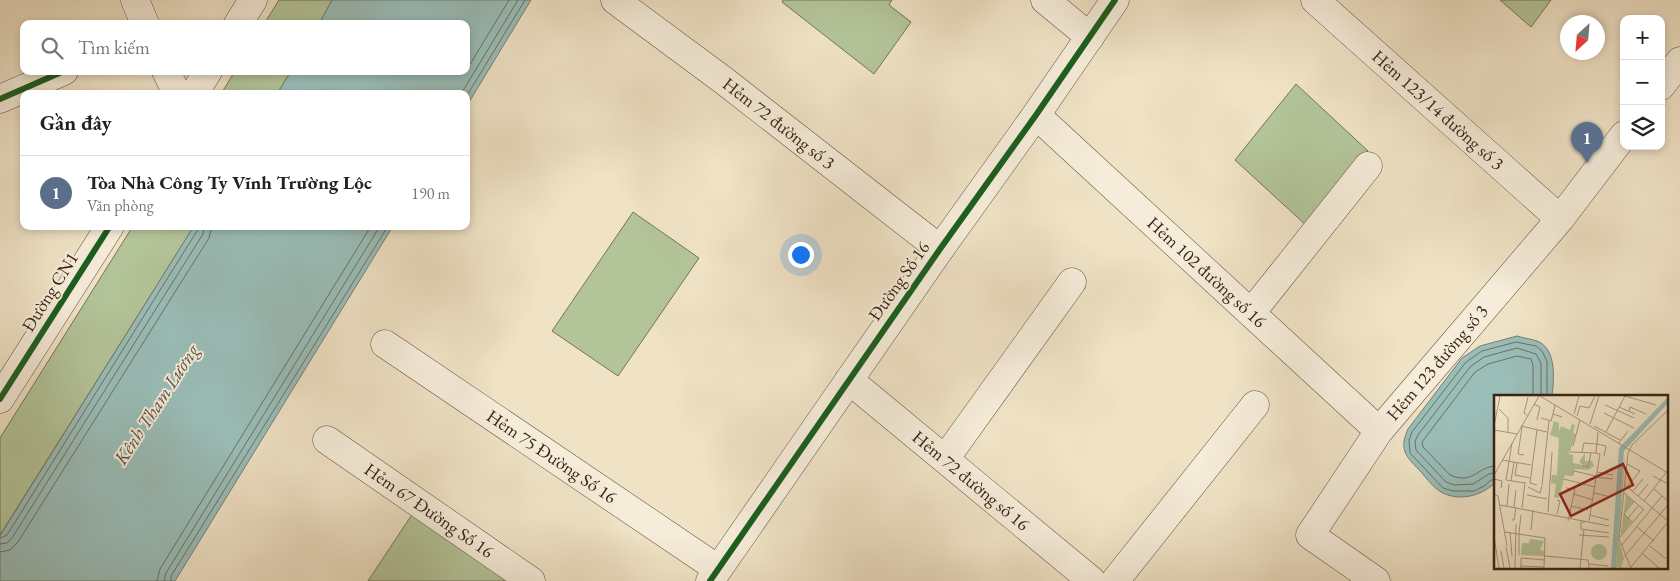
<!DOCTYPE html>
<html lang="vi">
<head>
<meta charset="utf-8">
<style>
  :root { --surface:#fff; --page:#f6f6f6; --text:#222; --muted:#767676; --line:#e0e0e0; --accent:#111827 }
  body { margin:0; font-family:"EB Garamond",serif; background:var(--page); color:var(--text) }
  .controls { position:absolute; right:15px; top:15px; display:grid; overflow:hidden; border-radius:10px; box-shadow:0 2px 8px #0003 }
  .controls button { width:45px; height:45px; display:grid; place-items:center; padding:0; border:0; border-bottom:1px solid var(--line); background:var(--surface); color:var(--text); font:25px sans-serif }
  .compass { position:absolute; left:1560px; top:15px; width:45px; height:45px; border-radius:50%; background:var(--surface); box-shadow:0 2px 8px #0003; rotate:206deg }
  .you { position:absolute; left:800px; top:254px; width:18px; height:18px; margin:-12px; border:4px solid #fff; border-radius:50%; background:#1a73e8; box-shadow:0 0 0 8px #1a73e833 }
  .badge { display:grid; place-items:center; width:32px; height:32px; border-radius:50%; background:var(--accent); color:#fff; font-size:16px; font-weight:700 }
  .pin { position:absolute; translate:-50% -41px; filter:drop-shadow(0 1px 2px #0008) }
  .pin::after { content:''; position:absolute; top:26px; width:18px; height:15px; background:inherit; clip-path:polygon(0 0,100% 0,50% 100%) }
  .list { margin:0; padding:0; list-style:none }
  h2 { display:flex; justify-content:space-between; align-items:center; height:65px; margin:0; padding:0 20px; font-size:21px }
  h2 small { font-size:16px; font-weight:400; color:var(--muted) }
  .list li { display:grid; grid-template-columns:32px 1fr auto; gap:15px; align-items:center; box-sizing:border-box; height:75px; padding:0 20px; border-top:1px solid var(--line) }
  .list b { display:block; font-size:19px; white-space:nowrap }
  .list p { margin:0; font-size:16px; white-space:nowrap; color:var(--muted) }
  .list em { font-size:16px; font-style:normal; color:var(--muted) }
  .icon { flex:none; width:28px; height:28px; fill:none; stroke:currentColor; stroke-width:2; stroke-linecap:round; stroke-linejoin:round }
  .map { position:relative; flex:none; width:1680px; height:581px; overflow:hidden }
  .search { position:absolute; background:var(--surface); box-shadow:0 2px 8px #0003; left:20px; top:20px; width:450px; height:55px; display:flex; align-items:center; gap:12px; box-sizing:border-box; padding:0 18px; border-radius:10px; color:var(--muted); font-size:19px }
  .panel { position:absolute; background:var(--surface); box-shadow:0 2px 8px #0003; left:20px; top:90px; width:450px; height:140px; border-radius:10px }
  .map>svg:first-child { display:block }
  .grass { fill:#b3c499; stroke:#767358 }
  .water { fill:#9abdb8; stroke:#747f77 }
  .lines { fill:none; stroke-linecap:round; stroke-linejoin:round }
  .shore { stroke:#6a7067; stroke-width:1 }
  .minor-casing { stroke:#675242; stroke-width:29 }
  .minor { stroke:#f5ecd9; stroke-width:28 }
  .cycleway-casing { stroke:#f5ecd9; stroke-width:9 }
  .cycleway { stroke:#1b5e20; stroke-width:6 }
  .labels { text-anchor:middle; stroke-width:4; stroke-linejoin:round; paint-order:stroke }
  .street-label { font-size:18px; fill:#3a2216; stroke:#f5ecd9 }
  .water-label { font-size:19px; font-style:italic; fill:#575047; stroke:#f5ecd9 }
  .inset-road { fill:none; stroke:#a7957f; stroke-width:1 }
  .view { fill:#8f2418; fill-opacity:0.15; stroke:#8f2418; stroke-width:2.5 }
  .inset-edge { fill:none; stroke:#3a2216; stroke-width:2.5 }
</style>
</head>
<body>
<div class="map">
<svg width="1680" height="581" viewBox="0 0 1680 581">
  <rect width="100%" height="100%" fill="#efe2c5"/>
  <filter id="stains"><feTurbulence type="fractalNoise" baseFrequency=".004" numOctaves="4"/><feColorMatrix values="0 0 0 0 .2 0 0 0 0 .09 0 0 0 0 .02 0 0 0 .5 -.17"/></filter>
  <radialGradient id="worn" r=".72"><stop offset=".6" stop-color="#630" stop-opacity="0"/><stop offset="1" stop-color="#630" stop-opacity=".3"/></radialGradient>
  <path class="grass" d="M279,0H332L319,24H264Z
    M783,0H892L889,5L911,22L874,74L782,2Z
    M1500,0H1551L1531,27Z
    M235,71H291L277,94H221Z
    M1296,84L1368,151L1308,227L1235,160Z
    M633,212L699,258L618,376L552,331Z
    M133,226H194L0,535V438Z
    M415,510L510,575L506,581H368Z"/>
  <path class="water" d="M332,0H531L466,107V94H277L291,71H466V24H319Z
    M194,226H393L175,581H0V536Z
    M1517,336C1523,338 1531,339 1537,341C1557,349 1554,379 1552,396H1495V483C1481,496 1459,502 1441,492C1434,488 1427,479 1422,473C1407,457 1398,451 1408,429L1462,358L1480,346Z"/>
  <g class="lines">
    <path class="shore" d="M466,71L509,0
      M461,94L518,0
      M466,97L525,0
      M1495,466C1477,467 1473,485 1450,475L1423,447L1422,442L1475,372L1488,364L1517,356L1531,359L1533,365V396
      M1495,473L1489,474L1473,484L1454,485L1446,482L1416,450L1415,441L1418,435L1470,367L1484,357L1517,348L1536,354L1541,363V396
      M1495,480H1491L1484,486L1474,491H1453L1443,488L1410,453L1409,440L1412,432L1466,362L1482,351L1516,342L1536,346L1542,351L1547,361V396
      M0,538L7,535L197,231L198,226
      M0,544L7,543L12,538L203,234L204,226
      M0,552L10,550L18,542L209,238L212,226
      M157,581L160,569L371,226
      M164,581L166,573L380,226
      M171,581V576L388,226"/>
    <defs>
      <g id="minor">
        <path d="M135,0L145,24"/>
        <path id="s1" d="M615,0L723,80L940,249"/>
        <path d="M1045,0L1090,37"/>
        <path id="s2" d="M1315,0L1560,219"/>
        <path d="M238,24L253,0"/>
        <path d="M166,71L177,94"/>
        <path d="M1661,86L1680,61"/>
        <path d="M194,94L208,71"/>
        <path d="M0,99L64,71"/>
        <path id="s3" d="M1036,115L1379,431"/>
        <path d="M1251,313L1368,166"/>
        <path id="s4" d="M385,344L718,569"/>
        <path id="s5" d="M849,380L1092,581"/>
        <path d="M0,399L110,226"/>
        <path id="s6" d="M327,440L531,581"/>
        <path d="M945,459L1072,282"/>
        <path d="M710,581L940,249L1036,115L1115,0"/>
        <path d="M1115,581L1255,405"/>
        <path id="s7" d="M1376,581L1310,535L1379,431L1560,219L1624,135"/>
      </g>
    </defs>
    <use href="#minor" class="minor-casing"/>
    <use href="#minor" class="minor"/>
    <defs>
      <path id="cycleway" d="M0,99L64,71
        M0,399L110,226
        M710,581L940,249L1036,115L1115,0"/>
    </defs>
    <use href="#cycleway" class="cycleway-casing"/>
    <use href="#cycleway" class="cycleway"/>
  </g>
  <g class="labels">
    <g class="street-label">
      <text dy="6" stroke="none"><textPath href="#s2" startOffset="165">Hẻm 123/14 đường số 3</textPath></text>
      <text dy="6" stroke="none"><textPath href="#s1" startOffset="205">Hẻm 72 đường số 3</textPath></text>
      <text dy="6" stroke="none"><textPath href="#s3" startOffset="232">Hẻm 102 đường số 16</textPath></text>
      <text transform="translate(899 281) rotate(-55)" y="6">Đường Số 16</text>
      <text transform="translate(50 292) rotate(-58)" y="6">Đường CN1</text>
      <text dy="6" stroke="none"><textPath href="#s7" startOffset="295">Hẻm 123 đường số 3</textPath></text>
      <text dy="6" stroke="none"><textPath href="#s4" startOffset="201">Hẻm 75 Đường Số 16</textPath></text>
      <text dy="6" stroke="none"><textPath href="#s5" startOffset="158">Hẻm 72 đường số 16</textPath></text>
      <text dy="6" stroke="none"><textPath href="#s6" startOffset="124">Hẻm 67 Đường Số 16</textPath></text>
    </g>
    <g class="water-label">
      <text transform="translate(156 404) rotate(-57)" y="7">Kênh Tham Lương</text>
    </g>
  </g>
  <g transform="translate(1494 395)">
    <rect width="174" height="174" fill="#efe2c5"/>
    <path d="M60,26L65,28V37L67,31L76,35L78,29L81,30L79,38L82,39L75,59L79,60V68L89,70L85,67L91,58V66H98L100,71L94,75L81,74L77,81L71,80L65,103L60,102L62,89L57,88L58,80H63L65,43L56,40ZM131,60L125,146L129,160L125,172H122L123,135ZM36,144L50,146L46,155L50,156V161L27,160L28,148H35ZM97 157a8 8 0 1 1 16 0a8 8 0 1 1-16 0Z" fill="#b3c499"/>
    <path d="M132,100L139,106L130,118L137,127L128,139L127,138Z" fill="#b3c499"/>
    <path d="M174,2V8L130,56L122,166V173H117L125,53Z" fill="#9abdb8"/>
    <path class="inset-road" d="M46,1L174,78M131,1L162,10M40,9L46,12L43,25M61,10L59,19L68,22M111,10L140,23M125,12L141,19M5,14L14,23V38M135,16L136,12L152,19M110,18L140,33M80,19L85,1M33,20L30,18L34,2M83,21L86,11L95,13L101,1M47,23L57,26L59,19M96,29L105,1M0,31L6,1M27,31L53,37M100,31L126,45M28,32L24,59L30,60M0,35L23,39M112,37L131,1M18,48L12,85L31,88M124,49L134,36M79,51L86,25M76,57L102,58M88,57L90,48L103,49L112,51L110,61M8,65L37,70M23,68L21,80L36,83M133,69L146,76L133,92M89,71L94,72L97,58M103,77L119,80M0,80L45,1M78,81L80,76L102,81M159,81L174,89M102,82L119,84M0,84L8,86L7,93M70,84L101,92M17,86L20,67M43,90L36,88L43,35M48,90L55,26M131,90L174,126M34,92L46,98L48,91M72,93L81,94L74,126M160,94L174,106M139,96L149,84M100,98L117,102M130,98L150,115M0,99L4,101L13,151M80,99L99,105M33,100L53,104M144,101L154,89M63,105L66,106L63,119M150,106L174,75M6,110L115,131M13,111L15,89M77,111L94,115M20,112L22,95M28,113L31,87M54,117L58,57M96,120L115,125M134,123L145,110M18,125H20L22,112M95,126L106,59L102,58L104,37M91,127H87V134L115,138M138,127L130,119L140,106M143,132L160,146M37,135L39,115M11,137L51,143L50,173M16,137L18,161M25,138L27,120M85,140L115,142M0,142L5,173M126,142L150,114M127,151L168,101M156,151L172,164M12,152L16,173M7,156L10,173M149,159L165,173M25,160V138M51,161L94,165L95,173M95,169L114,171M27,171L50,172M137,172L174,127M21,173L22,129M27,173V163L51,165M86,173L90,134M126,173L129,163L174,110M137,173L125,144L134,58L138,50L174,15"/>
    <path class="view" d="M129,69L139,90L77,121L66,99Z"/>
    <rect width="174" height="174" class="inset-edge"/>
  </g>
  <rect width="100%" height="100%" filter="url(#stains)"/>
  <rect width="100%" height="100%" fill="url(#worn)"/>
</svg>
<div class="controls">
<button>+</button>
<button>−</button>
<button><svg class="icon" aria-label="layers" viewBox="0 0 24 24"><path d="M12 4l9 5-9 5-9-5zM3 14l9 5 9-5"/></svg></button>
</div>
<svg class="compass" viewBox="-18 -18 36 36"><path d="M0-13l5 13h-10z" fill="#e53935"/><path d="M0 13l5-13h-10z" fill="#767676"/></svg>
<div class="you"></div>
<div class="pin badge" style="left:1587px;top:163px;background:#5c6f8a">1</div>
<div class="search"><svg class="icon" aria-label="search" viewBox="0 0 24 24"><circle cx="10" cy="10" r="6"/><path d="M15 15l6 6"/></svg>Tìm kiếm</div>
<section class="panel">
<h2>Gần đây<small></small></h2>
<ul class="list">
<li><span class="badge" style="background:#5c6f8a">1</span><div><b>Tòa Nhà Công Ty Vĩnh Trường Lộc</b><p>Văn phòng</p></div><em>190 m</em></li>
</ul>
</section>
</div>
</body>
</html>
